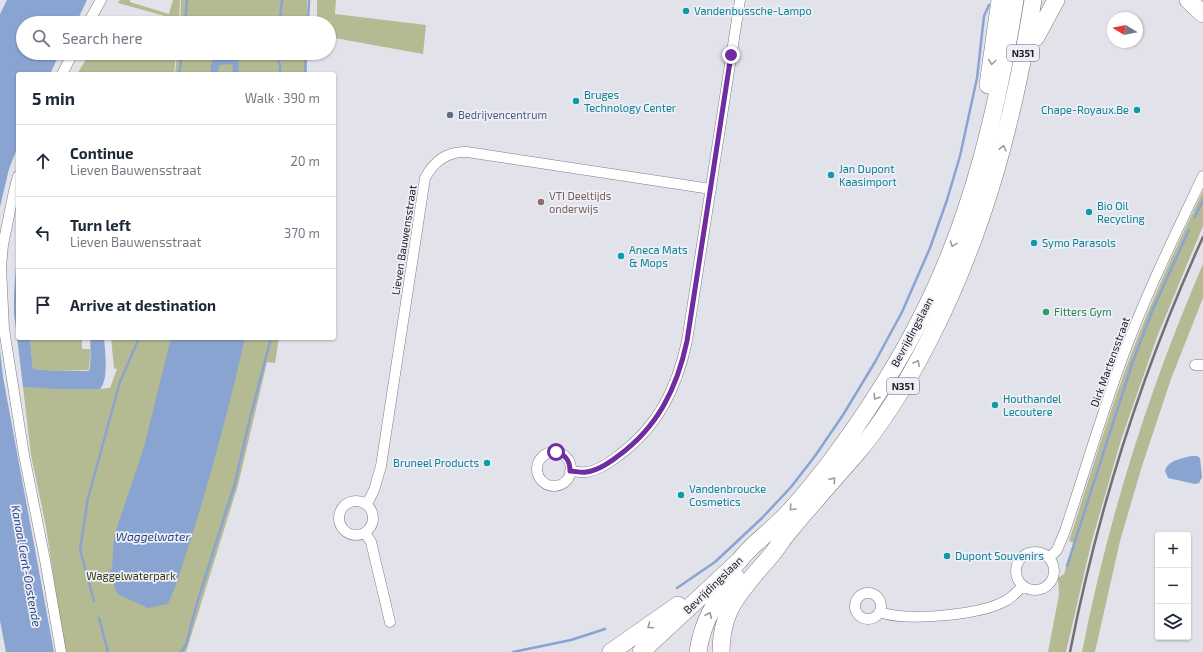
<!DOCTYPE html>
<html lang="en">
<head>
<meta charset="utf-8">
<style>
  :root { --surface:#fff; --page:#f6f6f7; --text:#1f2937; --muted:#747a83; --line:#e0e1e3 }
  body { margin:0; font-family:"Exo 2",sans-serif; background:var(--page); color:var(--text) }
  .controls { position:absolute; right:12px; bottom:12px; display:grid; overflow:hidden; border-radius:4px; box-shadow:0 1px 3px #0004 }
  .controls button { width:36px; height:36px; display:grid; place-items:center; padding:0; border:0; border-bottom:1px solid var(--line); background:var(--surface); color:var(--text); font:20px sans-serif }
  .compass { position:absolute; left:1107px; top:12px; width:36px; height:36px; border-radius:50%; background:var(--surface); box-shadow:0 1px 3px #0004; rotate:280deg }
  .stop { position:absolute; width:12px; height:12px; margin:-9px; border:3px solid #702da1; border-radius:50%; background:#fff }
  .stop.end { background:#702da1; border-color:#fff; box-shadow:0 1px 4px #0008 }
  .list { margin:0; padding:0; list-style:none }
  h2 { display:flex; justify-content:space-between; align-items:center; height:52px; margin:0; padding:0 16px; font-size:17px }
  h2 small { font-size:13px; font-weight:400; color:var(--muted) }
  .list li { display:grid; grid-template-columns:26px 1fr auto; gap:12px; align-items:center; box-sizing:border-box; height:72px; padding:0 16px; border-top:1px solid var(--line) }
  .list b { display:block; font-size:15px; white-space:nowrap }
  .list p { margin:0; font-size:13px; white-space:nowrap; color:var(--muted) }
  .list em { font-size:13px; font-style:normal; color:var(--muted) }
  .icon { flex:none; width:22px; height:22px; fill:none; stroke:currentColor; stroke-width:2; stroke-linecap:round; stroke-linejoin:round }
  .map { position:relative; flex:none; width:1203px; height:652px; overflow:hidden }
  .search { position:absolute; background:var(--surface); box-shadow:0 1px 3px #0004; left:16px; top:16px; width:320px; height:44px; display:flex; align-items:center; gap:10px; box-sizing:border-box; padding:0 14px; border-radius:22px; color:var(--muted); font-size:15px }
  .panel { position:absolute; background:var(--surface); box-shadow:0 1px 3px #0004; left:16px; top:72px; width:320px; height:268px; border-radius:4px }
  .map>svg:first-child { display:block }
  .green { fill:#b4ba92 }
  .water { fill:#8aa4d1 }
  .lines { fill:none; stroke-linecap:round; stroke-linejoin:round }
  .stream { stroke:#8aa4d1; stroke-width:2.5 }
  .minor-casing { stroke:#7c7c84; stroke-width:11 }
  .trunk-casing { stroke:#7c7c84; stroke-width:18 }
  .minor { stroke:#fff; stroke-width:10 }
  .trunk { stroke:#fff; stroke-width:17 }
  .rail { stroke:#707075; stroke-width:2.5 }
  .oneway { stroke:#9b9b9c }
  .route { stroke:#702da1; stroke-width:5 }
  .culture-dot { fill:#0f9aa8; stroke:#efeff9; stroke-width:1.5 }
  .service-dot { fill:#5c6f8a; stroke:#efeff9; stroke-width:1.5 }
  .education-dot { fill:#8d6e63; stroke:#efeff9; stroke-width:1.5 }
  .leisure-dot { fill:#2e9e5b; stroke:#efeff9; stroke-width:1.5 }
  .labels { text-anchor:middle; stroke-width:3.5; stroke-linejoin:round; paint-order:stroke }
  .shield { fill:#efeff9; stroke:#5e5e63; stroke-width:1 }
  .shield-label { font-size:10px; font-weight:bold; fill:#202023 }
  .culture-label { font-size:11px; fill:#0d838f; stroke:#efeff9; text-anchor:start }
  .service-label { font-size:11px; fill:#4e5e75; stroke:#efeff9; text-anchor:start }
  .education-label { font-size:11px; fill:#785e54; stroke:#efeff9; text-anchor:start }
  .street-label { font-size:11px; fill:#202023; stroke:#efeff9 }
  .leisure-label { font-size:11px; fill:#27864d; stroke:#efeff9; text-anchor:start }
  .park-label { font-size:11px; fill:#383b12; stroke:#efeff9 }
  .water-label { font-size:12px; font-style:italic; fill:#294a82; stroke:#efeff9 }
</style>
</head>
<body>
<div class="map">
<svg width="1203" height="652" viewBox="0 0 1203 652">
  <rect width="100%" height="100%" fill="#e2e2eb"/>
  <path class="green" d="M120,0H130V2L169,14L173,0H180L179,20L118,3Z
    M181,0H307V23H180Z
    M317,0H336L335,14L426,25L423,54L329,37V23H317Z
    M90,53H176L174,74H77Z
    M177,53H307V74H175Z
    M1203,191V226L1157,337L1121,440L1091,544L1066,652H1048L1059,595L1058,578L1064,574L1074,543L1069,541C1088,483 1105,425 1126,368C1148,308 1175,249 1203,191Z
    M1203,264V298L1171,379L1142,466L1120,541L1095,652H1082C1108,519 1149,389 1203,264Z
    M30,338H82V349H90V338L91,344L89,370L56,371L33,369Z
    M111,338H279L275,363L267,362L238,485L186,652H65L46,527L31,455L23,387L98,389L110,388L117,369L114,368Z"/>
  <path class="water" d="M7,0H87L76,23H23V53H60L50,74H18V146L9,169L0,207V14Z
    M213,53H220V60L234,58V53H238L239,74H232L233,64L219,65L218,74H210Z
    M18,239V338H30L33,369L56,371H89L90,368L91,344L90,338H104C105,351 109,379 100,389H57L23,387L14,313V295Z
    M171,338H245C226,422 203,505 175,587L168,604L148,608L119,595L115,589L113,579L107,573L112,569L114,536L144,447Z
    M0,350L3,377L54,652H6L0,621Z
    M1191,456H1197L1200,458L1202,477L1199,483L1195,484L1168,478L1165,471C1168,460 1181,459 1191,456Z"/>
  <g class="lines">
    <path class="stream" d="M280,18L282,0
      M185,23L187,0
      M308,23L309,0
      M275,53L280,65V74
      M179,74L182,53
      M305,74L306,53
      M1195,217L1203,200
      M1067,566L1132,364L1153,309L1189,230
      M677,588L715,562L762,518L791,487L815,456L843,415L875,362L902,312L930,248L947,200L960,156L977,78L984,16L989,5
      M94,601L80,550L88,498L120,382L139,338
      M99,618L108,652
      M181,652L186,645L197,603L235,483L250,418L271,338
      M513,652L571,640L605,629"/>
    <defs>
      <path id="minor" d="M88,23L101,0
        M62,74L73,53
        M18,176L14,191L3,245L1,267L4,329L24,455L45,560L61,652
        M1195,365H1203
        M537 469a17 17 0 1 1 34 0a17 17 0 1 1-34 0Z
        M570,471C575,471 581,473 586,472C597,471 609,463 618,456C658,427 677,388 687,341L740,0
        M339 518a17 17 0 1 1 34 0a17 17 0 1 1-34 0Z
        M367,504L374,490L381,466L425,178C434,161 447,151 467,152L711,189
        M365,533L371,542L390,622
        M1016 571a19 19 0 1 1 38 0a19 19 0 1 1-38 0Z
        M1049,558L1057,550L1065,531C1084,474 1101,416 1122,359C1145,296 1174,237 1203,176
        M855 606a13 13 0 1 1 26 0a13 13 0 1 1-26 0Z
        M880,612C907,622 982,615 1007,600C1013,596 1018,591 1023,586"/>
      <path id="trunk" d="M1188,0L1203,14
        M1036,37L1056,0
        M988,85L1000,0
        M611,652L678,605
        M641,652L739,561C751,545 766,535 780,521C798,504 813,484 828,465C865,416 898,365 925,310C973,214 998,106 1015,0
        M698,652C702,623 716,598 736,577
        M721,652C721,638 724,622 730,609C741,588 758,571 773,553C779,545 784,537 791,529C812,504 834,479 856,454C885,420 908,381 928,342C984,234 1014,119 1033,0"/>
    </defs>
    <use href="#minor" class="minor-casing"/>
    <use href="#trunk" class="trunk-casing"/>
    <use href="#minor" class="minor"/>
    <use href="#trunk" class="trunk"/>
    <path class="rail" d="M1070,652C1098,509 1143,369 1203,237"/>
  </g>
  <defs><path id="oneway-chevron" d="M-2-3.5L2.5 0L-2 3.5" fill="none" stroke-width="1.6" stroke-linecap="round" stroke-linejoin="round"/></defs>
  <g class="oneway">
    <use href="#oneway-chevron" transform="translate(992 62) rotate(98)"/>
    <use href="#oneway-chevron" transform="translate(1003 148) rotate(-76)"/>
    <use href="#oneway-chevron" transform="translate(953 244) rotate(110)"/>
    <use href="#oneway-chevron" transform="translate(917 363) rotate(-61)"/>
    <use href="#oneway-chevron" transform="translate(876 397) rotate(123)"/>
    <use href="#oneway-chevron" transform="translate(833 480) rotate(-49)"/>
    <use href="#oneway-chevron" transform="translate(792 508) rotate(133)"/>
    <use href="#oneway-chevron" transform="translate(709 615) rotate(-65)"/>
    <use href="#oneway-chevron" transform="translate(650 626) rotate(146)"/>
  </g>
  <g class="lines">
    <path class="route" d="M556,452C566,455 570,461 570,471C575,471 581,473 586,472C597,471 609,463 618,456C658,427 677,388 687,341L731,55"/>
  </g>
  <g class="culture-dot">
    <circle cx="686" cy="11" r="4"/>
    <circle cx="576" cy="101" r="4"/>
    <circle cx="1137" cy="110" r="4"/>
    <circle cx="831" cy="175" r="4"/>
    <circle cx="1089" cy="212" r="4"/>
    <circle cx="1034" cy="243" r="4"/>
    <circle cx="621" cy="256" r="4"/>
    <circle cx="995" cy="405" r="4"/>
    <circle cx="487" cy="463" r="4"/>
    <circle cx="681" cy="495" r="4"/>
    <circle cx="947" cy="556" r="4"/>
  </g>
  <circle class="service-dot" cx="450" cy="115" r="4"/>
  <circle class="education-dot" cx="541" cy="202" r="4"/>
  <circle class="leisure-dot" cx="1046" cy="312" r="4"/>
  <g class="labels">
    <g class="shield">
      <rect x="1007" y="45" width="32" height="16" rx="3"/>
      <rect x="887" y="378" width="32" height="16" rx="3"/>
    </g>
    <g class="shield-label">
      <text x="1023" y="57">N351</text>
      <text x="903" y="390">N351</text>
    </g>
    <g class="culture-label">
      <text x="694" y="15">Vandenbussche-Lampo</text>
      <text x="584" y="99">Bruges<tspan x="584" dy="13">Technology Center</tspan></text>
      <text x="1129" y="114" text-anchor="end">Chape-Royaux.Be</text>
      <text x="839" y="173">Jan Dupont<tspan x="839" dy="13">Kaasimport</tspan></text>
      <text x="1097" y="210">Bio Oil<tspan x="1097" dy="13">Recycling</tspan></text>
      <text x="1042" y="247">Symo Parasols</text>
      <text x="629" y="254">Aneca Mats<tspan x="629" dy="13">&amp; Mops</tspan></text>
      <text x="1003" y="403">Houthandel<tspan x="1003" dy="13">Lecoutere</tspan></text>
      <text x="479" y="467" text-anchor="end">Bruneel Products</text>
      <text x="689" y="493">Vandenbroucke<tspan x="689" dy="13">Cosmetics</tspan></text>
      <text x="955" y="560">Dupont Souvenirs</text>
    </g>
    <g class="service-label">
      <text x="458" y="119">Bedrijvencentrum</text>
    </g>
    <g class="education-label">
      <text x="549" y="200">VTI Deeltijds<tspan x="549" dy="13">onderwijs</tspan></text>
    </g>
    <g class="street-label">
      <text transform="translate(404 240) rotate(-81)" y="4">Lieven Bauwensstraat</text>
      <text transform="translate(912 332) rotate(-62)" y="4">Bevrijdingslaan</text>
      <text transform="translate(1110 362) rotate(-70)" y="4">Dirk Martensstraat</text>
      <text transform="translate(713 585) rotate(-44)" y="4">Bevrijdingslaan</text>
    </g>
    <g class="leisure-label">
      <text x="1054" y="316">Fitters Gym</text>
    </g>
    <g class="park-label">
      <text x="131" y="580">Waggelwaterpark</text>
    </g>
    <g class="water-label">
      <text x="153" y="541">Waggelwater</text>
      <text transform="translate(26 566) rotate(80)" y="4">Kanaal Gent-Oostende</text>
    </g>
  </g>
</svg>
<div class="controls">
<button>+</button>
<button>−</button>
<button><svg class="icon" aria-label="layers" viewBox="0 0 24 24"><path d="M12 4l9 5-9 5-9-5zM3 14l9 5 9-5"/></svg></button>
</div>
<svg class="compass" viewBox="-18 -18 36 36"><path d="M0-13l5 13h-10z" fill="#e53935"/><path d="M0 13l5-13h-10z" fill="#747a83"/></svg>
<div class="stop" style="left:556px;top:452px"></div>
<div class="stop end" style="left:731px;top:55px"></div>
<div class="search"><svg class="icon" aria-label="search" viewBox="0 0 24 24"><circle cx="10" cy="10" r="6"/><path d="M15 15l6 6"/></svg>Search here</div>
<section class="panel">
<h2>5 min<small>Walk · 390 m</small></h2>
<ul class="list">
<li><svg class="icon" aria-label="ahead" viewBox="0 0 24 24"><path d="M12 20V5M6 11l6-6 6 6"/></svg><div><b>Continue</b><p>Lieven Bauwensstraat</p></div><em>20 m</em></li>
<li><svg class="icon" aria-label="left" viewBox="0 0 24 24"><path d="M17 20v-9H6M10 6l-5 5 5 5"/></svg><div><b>Turn left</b><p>Lieven Bauwensstraat</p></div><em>370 m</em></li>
<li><svg class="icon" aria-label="arrive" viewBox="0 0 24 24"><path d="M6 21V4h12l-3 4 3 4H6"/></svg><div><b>Arrive at destination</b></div></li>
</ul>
</section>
</div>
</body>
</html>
